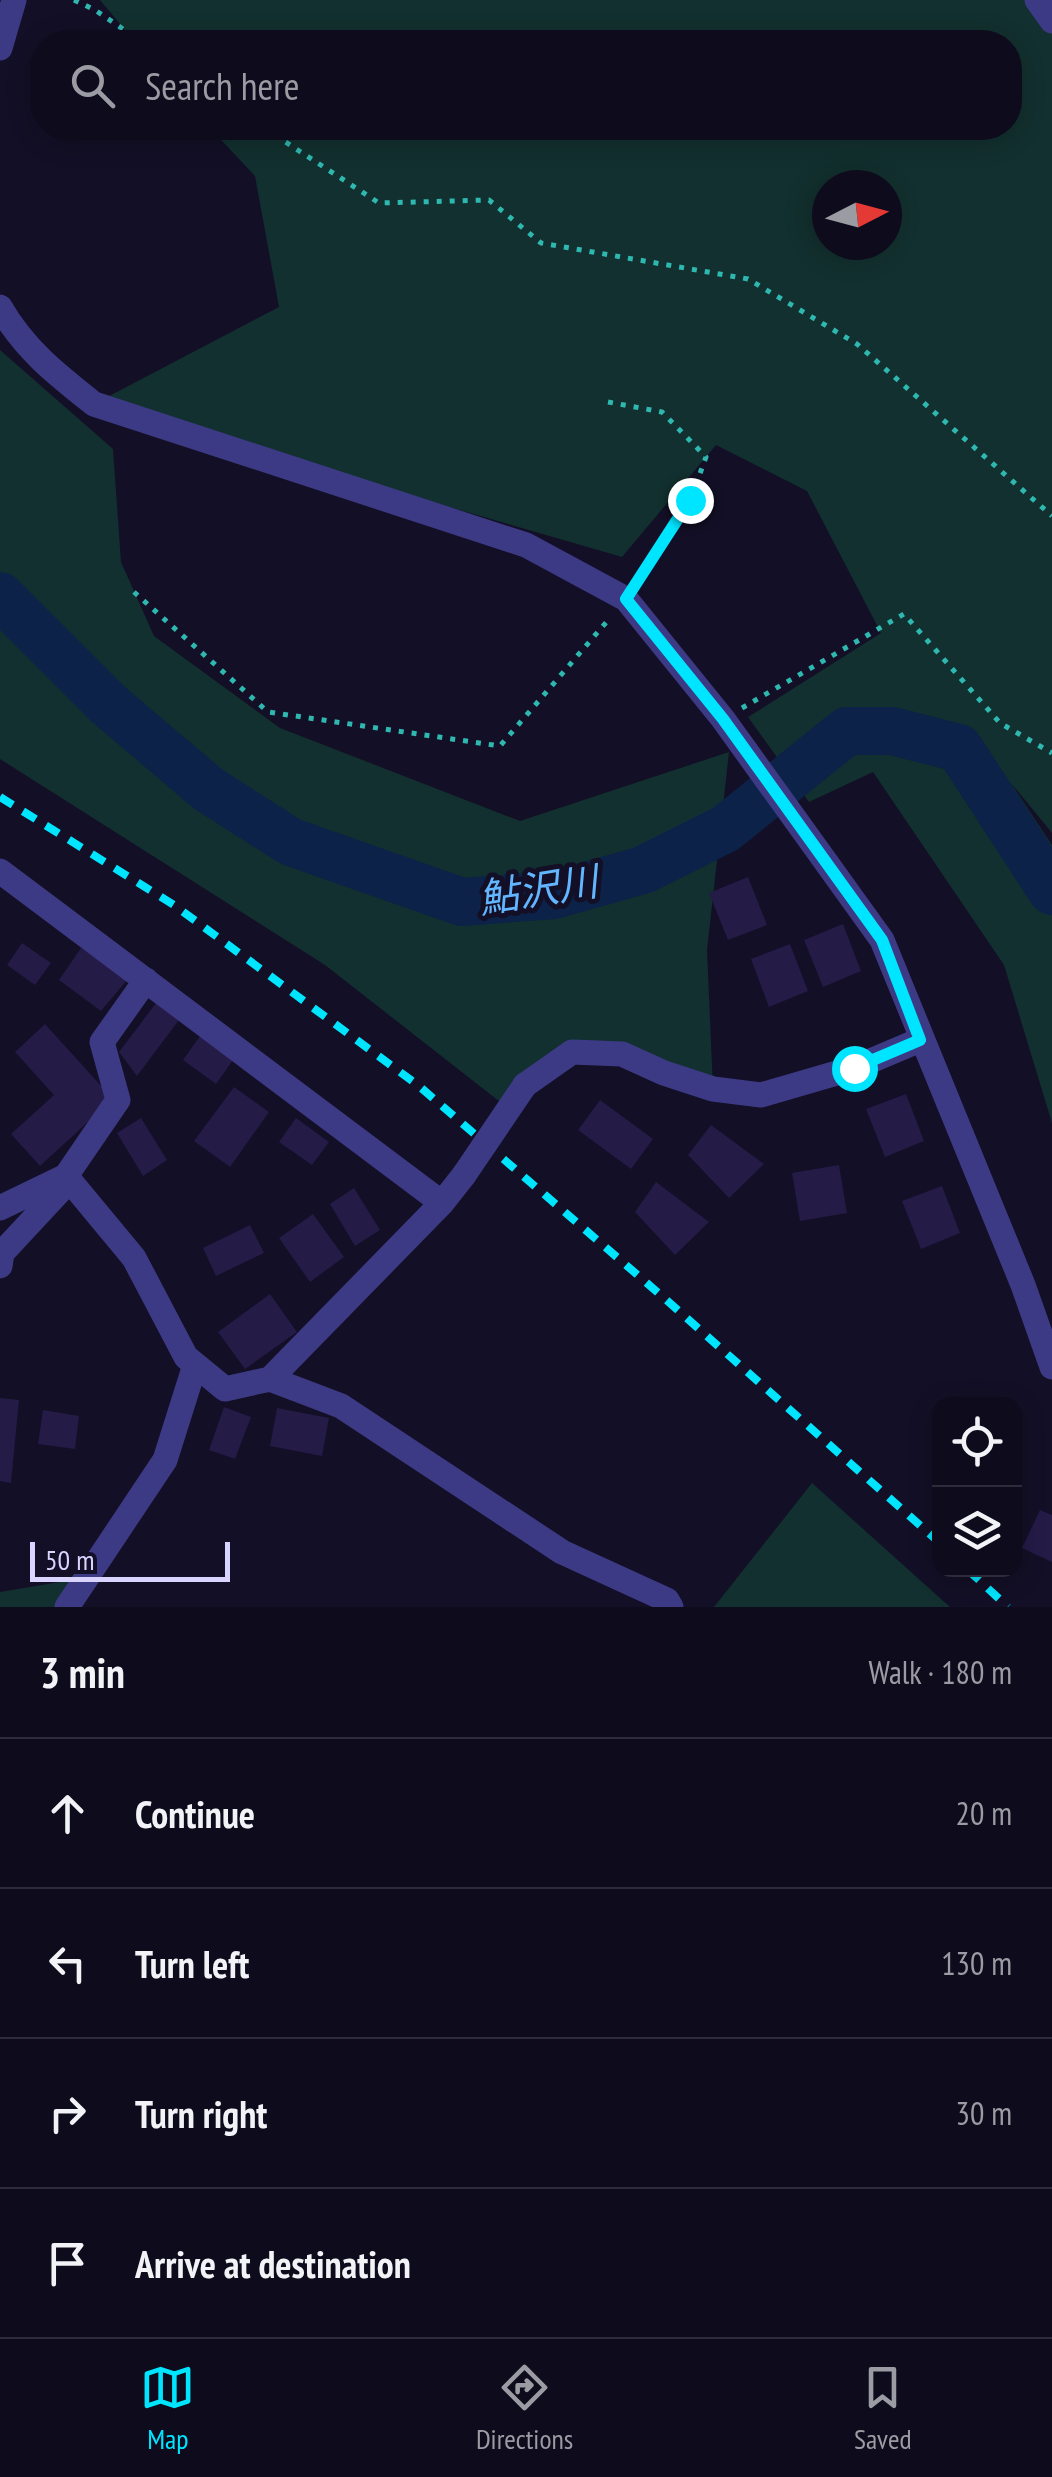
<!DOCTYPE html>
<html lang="en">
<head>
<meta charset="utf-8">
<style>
  :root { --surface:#0e0b1c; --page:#1c1929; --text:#f1f3f6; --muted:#9b9ba3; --line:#2e2b3b; --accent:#00e5ff }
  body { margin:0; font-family:"PT Sans Narrow","Noto Sans JP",sans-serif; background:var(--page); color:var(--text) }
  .controls { position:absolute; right:30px; bottom:30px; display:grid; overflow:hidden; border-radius:20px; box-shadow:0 5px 25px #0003 }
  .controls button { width:90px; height:90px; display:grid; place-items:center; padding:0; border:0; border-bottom:2px solid var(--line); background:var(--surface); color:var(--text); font:50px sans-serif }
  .compass { position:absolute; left:812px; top:170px; width:90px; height:90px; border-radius:50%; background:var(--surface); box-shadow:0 5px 25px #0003; rotate:84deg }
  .scale { position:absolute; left:30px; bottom:25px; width:200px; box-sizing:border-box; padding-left:10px; border:5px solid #d9d4ff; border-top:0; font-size:28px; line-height:35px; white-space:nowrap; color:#d9d4ff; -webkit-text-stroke:8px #130f26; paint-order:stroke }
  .stop { position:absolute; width:30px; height:30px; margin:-22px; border:8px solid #00e5ff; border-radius:50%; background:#fff }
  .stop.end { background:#00e5ff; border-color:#fff; box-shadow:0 2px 10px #0008 }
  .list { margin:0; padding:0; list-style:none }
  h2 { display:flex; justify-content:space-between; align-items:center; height:130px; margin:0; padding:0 40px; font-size:42px }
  h2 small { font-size:32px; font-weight:400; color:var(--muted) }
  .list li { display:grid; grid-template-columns:65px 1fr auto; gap:30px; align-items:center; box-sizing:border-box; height:150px; padding:0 40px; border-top:2px solid var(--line) }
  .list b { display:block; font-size:38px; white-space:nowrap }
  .list em { font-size:32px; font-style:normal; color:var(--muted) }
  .icon { flex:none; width:55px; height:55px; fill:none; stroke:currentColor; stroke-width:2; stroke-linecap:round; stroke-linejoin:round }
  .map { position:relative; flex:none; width:1052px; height:1607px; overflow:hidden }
  .search { position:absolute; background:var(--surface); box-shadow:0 5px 25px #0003; left:30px; right:30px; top:30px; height:110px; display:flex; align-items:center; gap:25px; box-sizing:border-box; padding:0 35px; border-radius:40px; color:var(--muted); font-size:38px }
  .sheet { height:730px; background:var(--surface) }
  nav { display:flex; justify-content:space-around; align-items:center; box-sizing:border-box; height:140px; border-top:2px solid var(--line); background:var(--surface); font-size:28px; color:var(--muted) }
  nav a { display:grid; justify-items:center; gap:5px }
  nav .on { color:var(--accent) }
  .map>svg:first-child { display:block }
  .green { fill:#12302f; fill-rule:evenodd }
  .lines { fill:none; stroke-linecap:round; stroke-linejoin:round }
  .river { stroke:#0c2248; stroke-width:48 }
  .building { fill:#241b47 }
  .path { stroke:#2fb8b0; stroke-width:5; stroke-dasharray:5 8; stroke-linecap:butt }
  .minor { stroke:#3d3a85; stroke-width:25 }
  .rail { stroke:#00e5ff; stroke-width:8; stroke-dasharray:15 12; stroke-linecap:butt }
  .minor-bridge { stroke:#3d3a85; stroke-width:25 }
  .route { stroke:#00e5ff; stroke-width:12 }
  .labels { text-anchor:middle; stroke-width:10; stroke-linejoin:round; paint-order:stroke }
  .water-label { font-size:40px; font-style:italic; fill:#62b6ff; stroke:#130f26 }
</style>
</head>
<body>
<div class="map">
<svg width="1052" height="1607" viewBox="0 0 1052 1607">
  <rect width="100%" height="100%" fill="#130f26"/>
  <path class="green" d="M100,0H1052V833L1011,783L1052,845V1123L1004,965L873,772L809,802L748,717L881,633L807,491L716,445L622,557L94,404L279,307L255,176L210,128H1010V42H135ZM827,185H887V245H827Z
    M0,350L113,449L121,562L154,636L280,728L520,821L729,752L707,950L713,1089L572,1052L504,1105L325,965L0,759Z
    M812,1483L950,1607H714Z
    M78,1579L80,1607H0V1592Z"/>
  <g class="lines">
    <path class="river" d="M0,596L108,704L208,789L291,842L462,902L554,895L643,870L725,829L847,731H892L959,748L1052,891"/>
  </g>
  <path class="building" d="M748,877L767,925L728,940L709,893Z
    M843,924L861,971L823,987L804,940Z
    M22,943L51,963L35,985L7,965Z
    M790,944L808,991L769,1007L751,959Z
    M81,948L128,979L101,1011L59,980Z
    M156,1003L179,1020L137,1076L119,1052Z
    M45,1024L113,1099L40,1166L11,1134L54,1095L15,1052Z
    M200,1036L233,1060L216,1084L183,1060Z
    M234,1087L269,1112L230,1167L194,1141Z
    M906,1094L924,1141L885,1157L866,1109Z
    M600,1100L653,1139L631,1169L578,1130Z
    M141,1118L167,1160L143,1176L117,1133Z
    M296,1118L329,1142L312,1165L279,1142Z
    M711,1125L764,1164L729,1198L688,1155Z
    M839,1165L847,1213L800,1221L792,1173Z
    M656,1182L709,1222L675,1255L635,1212Z
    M942,1186L960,1233L921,1249L902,1201Z
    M354,1188L380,1230L355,1246L330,1204Z
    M313,1214L344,1257L310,1282L279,1238Z
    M250,1225L264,1253L216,1276L203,1248Z
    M270,1294L297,1332L245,1369L218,1332Z
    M0,1398L19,1400L11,1483L0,1481Z
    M224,1407L251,1417L235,1459L209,1450Z
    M277,1408L329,1418L322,1456L270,1446Z
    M43,1410L79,1416L75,1449L38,1444Z
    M1040,1510L1052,1515V1562L1022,1548Z"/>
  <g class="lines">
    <path class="path" d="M74,0L95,10L142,42
      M264,128L379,203L489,200L541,243L748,279L857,344L1052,516
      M608,402L662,412L706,457L690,501L640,578
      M134,592L268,712L500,746L609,619
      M742,708L904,614L1000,723L1052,753"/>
    <path class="minor" d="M1037,0L1052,21
      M0,48L14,0
      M0,307C24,349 56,374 94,404L526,545L626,599L723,719L882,940L1023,1285L1052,1367
      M0,871L442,1203
      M525,1085L572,1052L622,1054L664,1073L713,1089L761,1095L854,1068L920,1040
      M66,1176L118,1100L102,1042L146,980
      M0,1208L66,1176L134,1258L186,1357L225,1389L270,1379L442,1203L464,1175
      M0,1266L2,1253L69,1181
      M270,1379L341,1406L562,1552L667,1600L671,1607
      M67,1607L165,1460L195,1365"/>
    <path class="rail" d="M0,797L174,905L419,1086L663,1297L940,1543
      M968,1570L1008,1607"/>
    <path class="minor-bridge" d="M464,1175L525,1085"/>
  </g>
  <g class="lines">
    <path class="route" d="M690,500L626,599L723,719L882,940L920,1040L854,1068"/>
  </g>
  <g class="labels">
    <g class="water-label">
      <text transform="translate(538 890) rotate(-9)" y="14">鮎沢川</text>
    </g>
  </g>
</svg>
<div class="controls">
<button><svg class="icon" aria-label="locate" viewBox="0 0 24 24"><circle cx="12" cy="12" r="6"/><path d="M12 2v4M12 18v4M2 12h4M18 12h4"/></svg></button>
<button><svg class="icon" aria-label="layers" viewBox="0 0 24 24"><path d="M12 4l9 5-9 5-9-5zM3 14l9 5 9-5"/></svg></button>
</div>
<svg class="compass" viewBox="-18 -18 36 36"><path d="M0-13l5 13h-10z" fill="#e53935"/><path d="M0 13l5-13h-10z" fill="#9b9ba3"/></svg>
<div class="scale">50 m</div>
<div class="stop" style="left:854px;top:1068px"></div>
<div class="stop end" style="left:690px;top:500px"></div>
<div class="search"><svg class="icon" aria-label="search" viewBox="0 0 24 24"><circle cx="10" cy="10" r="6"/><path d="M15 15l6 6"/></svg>Search here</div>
</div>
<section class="sheet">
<h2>3 min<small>Walk · 180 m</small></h2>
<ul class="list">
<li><svg class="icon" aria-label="ahead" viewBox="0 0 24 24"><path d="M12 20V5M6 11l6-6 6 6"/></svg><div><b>Continue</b></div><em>20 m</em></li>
<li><svg class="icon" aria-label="left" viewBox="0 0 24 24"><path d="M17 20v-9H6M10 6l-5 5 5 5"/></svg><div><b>Turn left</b></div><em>130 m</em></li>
<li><svg class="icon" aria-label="right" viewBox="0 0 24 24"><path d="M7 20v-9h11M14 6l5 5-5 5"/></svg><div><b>Turn right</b></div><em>30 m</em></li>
<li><svg class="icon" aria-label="arrive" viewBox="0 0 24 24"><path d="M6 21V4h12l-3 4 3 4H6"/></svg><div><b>Arrive at destination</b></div></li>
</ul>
</section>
<nav>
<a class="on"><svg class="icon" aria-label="map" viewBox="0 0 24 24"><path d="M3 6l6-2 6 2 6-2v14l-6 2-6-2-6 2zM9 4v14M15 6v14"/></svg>Map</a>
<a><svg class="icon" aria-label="directions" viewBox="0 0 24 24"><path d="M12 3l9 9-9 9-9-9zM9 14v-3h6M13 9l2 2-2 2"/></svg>Directions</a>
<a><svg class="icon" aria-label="saved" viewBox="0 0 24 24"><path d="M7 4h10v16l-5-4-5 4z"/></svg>Saved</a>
</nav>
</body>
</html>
